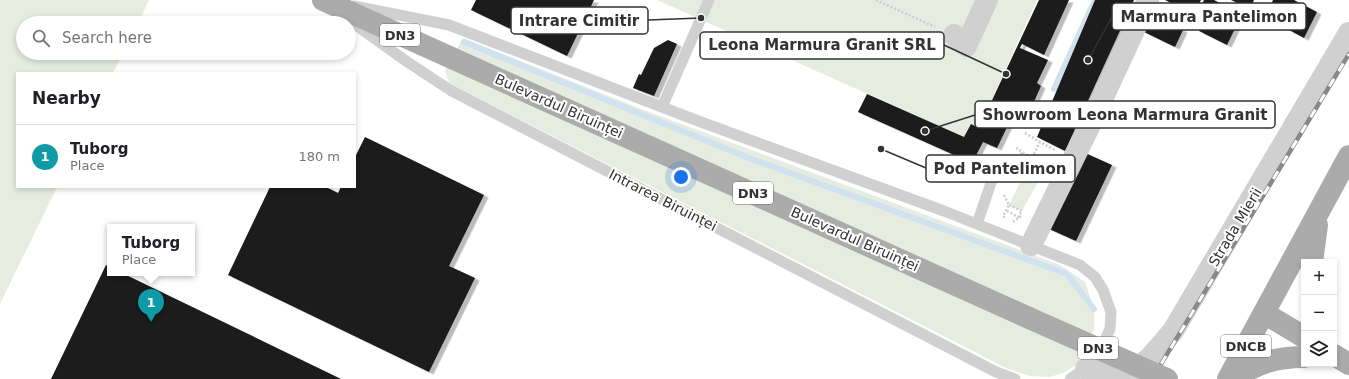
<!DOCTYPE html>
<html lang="en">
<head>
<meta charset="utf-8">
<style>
  :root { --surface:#fff; --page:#f2f2f2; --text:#202124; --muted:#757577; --line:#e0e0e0; --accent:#b45309 }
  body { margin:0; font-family:"DejaVu Sans",sans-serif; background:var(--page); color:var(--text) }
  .controls { position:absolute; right:12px; bottom:12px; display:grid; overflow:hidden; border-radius:0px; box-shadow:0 2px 6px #0003 }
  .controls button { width:36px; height:36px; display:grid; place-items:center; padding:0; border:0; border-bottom:1px solid var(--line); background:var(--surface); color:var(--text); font:20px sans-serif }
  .you { position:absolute; left:681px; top:177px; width:14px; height:14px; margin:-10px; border:3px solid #fff; border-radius:50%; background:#1a73e8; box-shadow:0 0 0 6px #1a73e833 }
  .badge { display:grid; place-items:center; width:26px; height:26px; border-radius:50%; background:var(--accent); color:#fff; font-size:13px; font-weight:700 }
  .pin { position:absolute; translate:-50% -33px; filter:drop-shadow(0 1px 2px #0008) }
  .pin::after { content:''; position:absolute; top:21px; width:14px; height:12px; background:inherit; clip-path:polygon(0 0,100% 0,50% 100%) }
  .popup { position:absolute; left:107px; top:224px; width:88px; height:52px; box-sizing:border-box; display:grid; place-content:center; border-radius:0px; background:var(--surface); filter:drop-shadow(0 1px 3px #0005); font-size:13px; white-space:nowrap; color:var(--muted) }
  .popup b { font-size:15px; color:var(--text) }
  .popup::after { content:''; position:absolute; left:50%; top:100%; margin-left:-8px; border:8px solid transparent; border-top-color:var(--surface) }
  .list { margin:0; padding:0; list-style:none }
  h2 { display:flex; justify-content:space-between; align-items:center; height:52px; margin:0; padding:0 16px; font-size:17px }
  h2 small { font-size:13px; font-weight:400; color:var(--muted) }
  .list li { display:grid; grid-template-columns:26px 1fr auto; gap:12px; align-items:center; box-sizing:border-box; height:64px; padding:0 16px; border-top:1px solid var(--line) }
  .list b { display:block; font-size:15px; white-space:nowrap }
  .list p { margin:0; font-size:13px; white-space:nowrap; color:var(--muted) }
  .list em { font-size:13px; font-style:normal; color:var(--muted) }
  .icon { flex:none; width:22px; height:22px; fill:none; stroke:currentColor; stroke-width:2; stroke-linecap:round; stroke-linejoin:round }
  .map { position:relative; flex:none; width:1349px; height:379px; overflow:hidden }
  .search { position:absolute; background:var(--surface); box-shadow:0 2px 6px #0003; left:16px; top:16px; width:340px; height:44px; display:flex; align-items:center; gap:10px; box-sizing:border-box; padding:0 14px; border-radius:22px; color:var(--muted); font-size:15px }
  .panel { position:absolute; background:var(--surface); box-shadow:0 2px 6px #0003; left:16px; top:72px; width:340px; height:116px; border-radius:0px }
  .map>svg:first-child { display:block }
  .green { fill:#e6ecdf }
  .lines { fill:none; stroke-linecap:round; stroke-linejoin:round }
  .stream { stroke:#cfe2ee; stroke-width:6 }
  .building { fill:#1a1a1a; filter:url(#shadow) }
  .path { stroke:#cdcdcd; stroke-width:2.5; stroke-dasharray:2 2; stroke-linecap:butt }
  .lane { stroke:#d0d0d0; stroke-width:11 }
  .street { stroke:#d0d0d0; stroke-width:22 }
  .primary { stroke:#ababab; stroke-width:22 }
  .rail-casing { stroke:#888; stroke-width:4.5 }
  .rail { stroke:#fff; stroke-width:3; stroke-dasharray:9; stroke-linecap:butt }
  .primary-bridge { stroke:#ababab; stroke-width:22 }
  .labels { text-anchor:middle; stroke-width:4; stroke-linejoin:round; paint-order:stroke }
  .shield { fill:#fff; stroke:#707070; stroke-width:1 }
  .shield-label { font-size:13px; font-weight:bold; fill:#333 }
  .street-label { font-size:14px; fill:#333; stroke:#fff }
  .leader { fill:none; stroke:#333; stroke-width:1.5 }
  .callout-dot { fill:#333; stroke:#fff; stroke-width:1.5 }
  .callout { fill:#fff; stroke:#333; stroke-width:1.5 }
  .callout-label { font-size:15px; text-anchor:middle; font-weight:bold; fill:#333 }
</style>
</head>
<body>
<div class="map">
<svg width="1349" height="379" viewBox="0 0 1349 379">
  <defs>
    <filter id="shadow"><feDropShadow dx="4.5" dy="2.5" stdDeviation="0" flood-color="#0004"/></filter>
  </defs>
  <rect width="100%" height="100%" fill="#fff"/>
  <path class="green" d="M0,0H149L138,23H23V53H123L113,73H17V187H57L0,304Z
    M657,0H1037L979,128L971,124L964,137Z
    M463,38L641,109L1060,265L1085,282L1094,309V329L1082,361L1065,372L1050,377L1030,376L1006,368L449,83L445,70Z
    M1030,163L1044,171L1022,211L1009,205Z"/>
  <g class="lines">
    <path class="stream" d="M464,42L749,158L1067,274L1094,309
      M1054,89L1095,0"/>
  </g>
  <path class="building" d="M476,0H594L567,56L471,10Z
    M1039,0H1069L1044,55L1022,44L1020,48L1048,60L1037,83L1041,86L1033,104L1026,101L1014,123L1010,121L997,148L983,142L972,163L858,112L867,94L964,137L971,124L979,128Z
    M1095,0H1134L1065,151L1037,137Z
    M1165,0H1201L1188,27L1167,17L1173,4Z
    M1204,0H1214L1242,14L1227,45L1199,31L1202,25L1194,21Z
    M1231,0H1254L1250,9Z
    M1273,0H1294L1317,12L1304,38L1265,17Z
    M1150,14L1183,30L1175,47L1142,31Z
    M668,40L677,44L654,96L633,88L639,74L641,75L654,48Z
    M365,137L484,195L449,266L475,278L429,372L228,275L270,187H326L338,193L341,187H355V157Z
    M1083,152L1112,165L1076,241L1047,228Z
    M106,265L110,267V273H122L341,379H51Z"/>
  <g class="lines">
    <path class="path" d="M876,0L935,27
      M1025,133L1040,142
      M1016,148L1032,158
      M1046,165L1032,158L1040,142L1055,150
      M1009,180L1022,152
      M1004,195L1009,205L1003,216L1005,218
      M1007,211L1018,217L1022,211L1009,205
      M1013,222L1021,216"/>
    <path class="lane" d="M354,6L449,25L693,119L944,211L1080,265L1095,277L1103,290L1111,312L1110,329L1099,353
      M353,23L406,61L450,90L996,372L1015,379
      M662,107L709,0
      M977,224L993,177
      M1070,379L1089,366"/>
    <path class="street" d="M954,35L966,46L987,0
      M1031,245L1090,125L1148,0
      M1086,369C1137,379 1142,368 1173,331L1349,33"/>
    <path class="primary" d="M323,0L1029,318
      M1312,262L1317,225
      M1264,313L1304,337
      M1334,355L1349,364
      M1228,379L1349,156
      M1234,379C1256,363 1277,357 1304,357"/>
    <defs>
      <path id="rail" d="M1152,379L1349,54"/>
    </defs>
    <use href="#rail" class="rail-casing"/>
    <use href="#rail" class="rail"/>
    <path class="primary-bridge" d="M1029,318L1167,379"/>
  </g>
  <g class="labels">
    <g class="shield">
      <rect x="380" y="24" width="40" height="22" rx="3"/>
      <rect x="733" y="182" width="40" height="22" rx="3"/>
      <rect x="1221" y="335" width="50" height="22" rx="3"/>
      <rect x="1078" y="337" width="40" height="22" rx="3"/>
    </g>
    <g class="shield-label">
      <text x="400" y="40">DN3</text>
      <text x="753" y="198">DN3</text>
      <text x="1246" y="351">DNCB</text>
      <text x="1098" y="353">DN3</text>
    </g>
    <g class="street-label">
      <text transform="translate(559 106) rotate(24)" y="5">Bulevardul Biruinței</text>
      <text transform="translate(663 200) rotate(27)" y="5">Intrarea Biruinței</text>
      <text transform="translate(1235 227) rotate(-59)" y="5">Strada Mierii</text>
      <text transform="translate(855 239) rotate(24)" y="5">Bulevardul Biruinței</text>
    </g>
  </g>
  <path class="leader" d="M1088 60L1112 17M701 18L648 20M1006 74L944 45M925 131L975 115M881 149L926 168"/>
  <g class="callout-dot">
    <circle cx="1088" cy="60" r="4"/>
    <circle cx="701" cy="18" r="4"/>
    <circle cx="1006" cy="74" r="4"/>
    <circle cx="925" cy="131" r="4"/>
    <circle cx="881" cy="149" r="4"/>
  </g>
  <g class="callout">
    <rect x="1112" y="3" width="194" height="27" rx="4"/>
    <rect x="511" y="7" width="137" height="27" rx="4"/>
    <rect x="700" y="32" width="244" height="27" rx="4"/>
    <rect x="975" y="101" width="300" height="27" rx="4"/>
    <rect x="926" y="155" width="149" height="27" rx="4"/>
  </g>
  <g class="callout-label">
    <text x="1209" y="22">Marmura Pantelimon</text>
    <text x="579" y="26">Intrare Cimitir</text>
    <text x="822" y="50">Leona Marmura Granit SRL</text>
    <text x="1125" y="120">Showroom Leona Marmura Granit</text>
    <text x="1000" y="174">Pod Pantelimon</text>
  </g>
</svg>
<div class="controls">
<button>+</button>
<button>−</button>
<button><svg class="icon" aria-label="layers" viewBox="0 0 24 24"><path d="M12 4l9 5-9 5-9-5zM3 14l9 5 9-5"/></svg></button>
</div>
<div class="you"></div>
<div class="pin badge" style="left:151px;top:322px;background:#0f9aa8">1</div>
<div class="popup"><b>Tuborg</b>Place</div>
<div class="search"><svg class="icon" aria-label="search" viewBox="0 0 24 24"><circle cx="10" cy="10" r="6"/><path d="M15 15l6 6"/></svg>Search here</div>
<section class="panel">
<h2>Nearby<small></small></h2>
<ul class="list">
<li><span class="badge" style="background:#0f9aa8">1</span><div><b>Tuborg</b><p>Place</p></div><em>180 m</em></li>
</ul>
</section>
</div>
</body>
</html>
